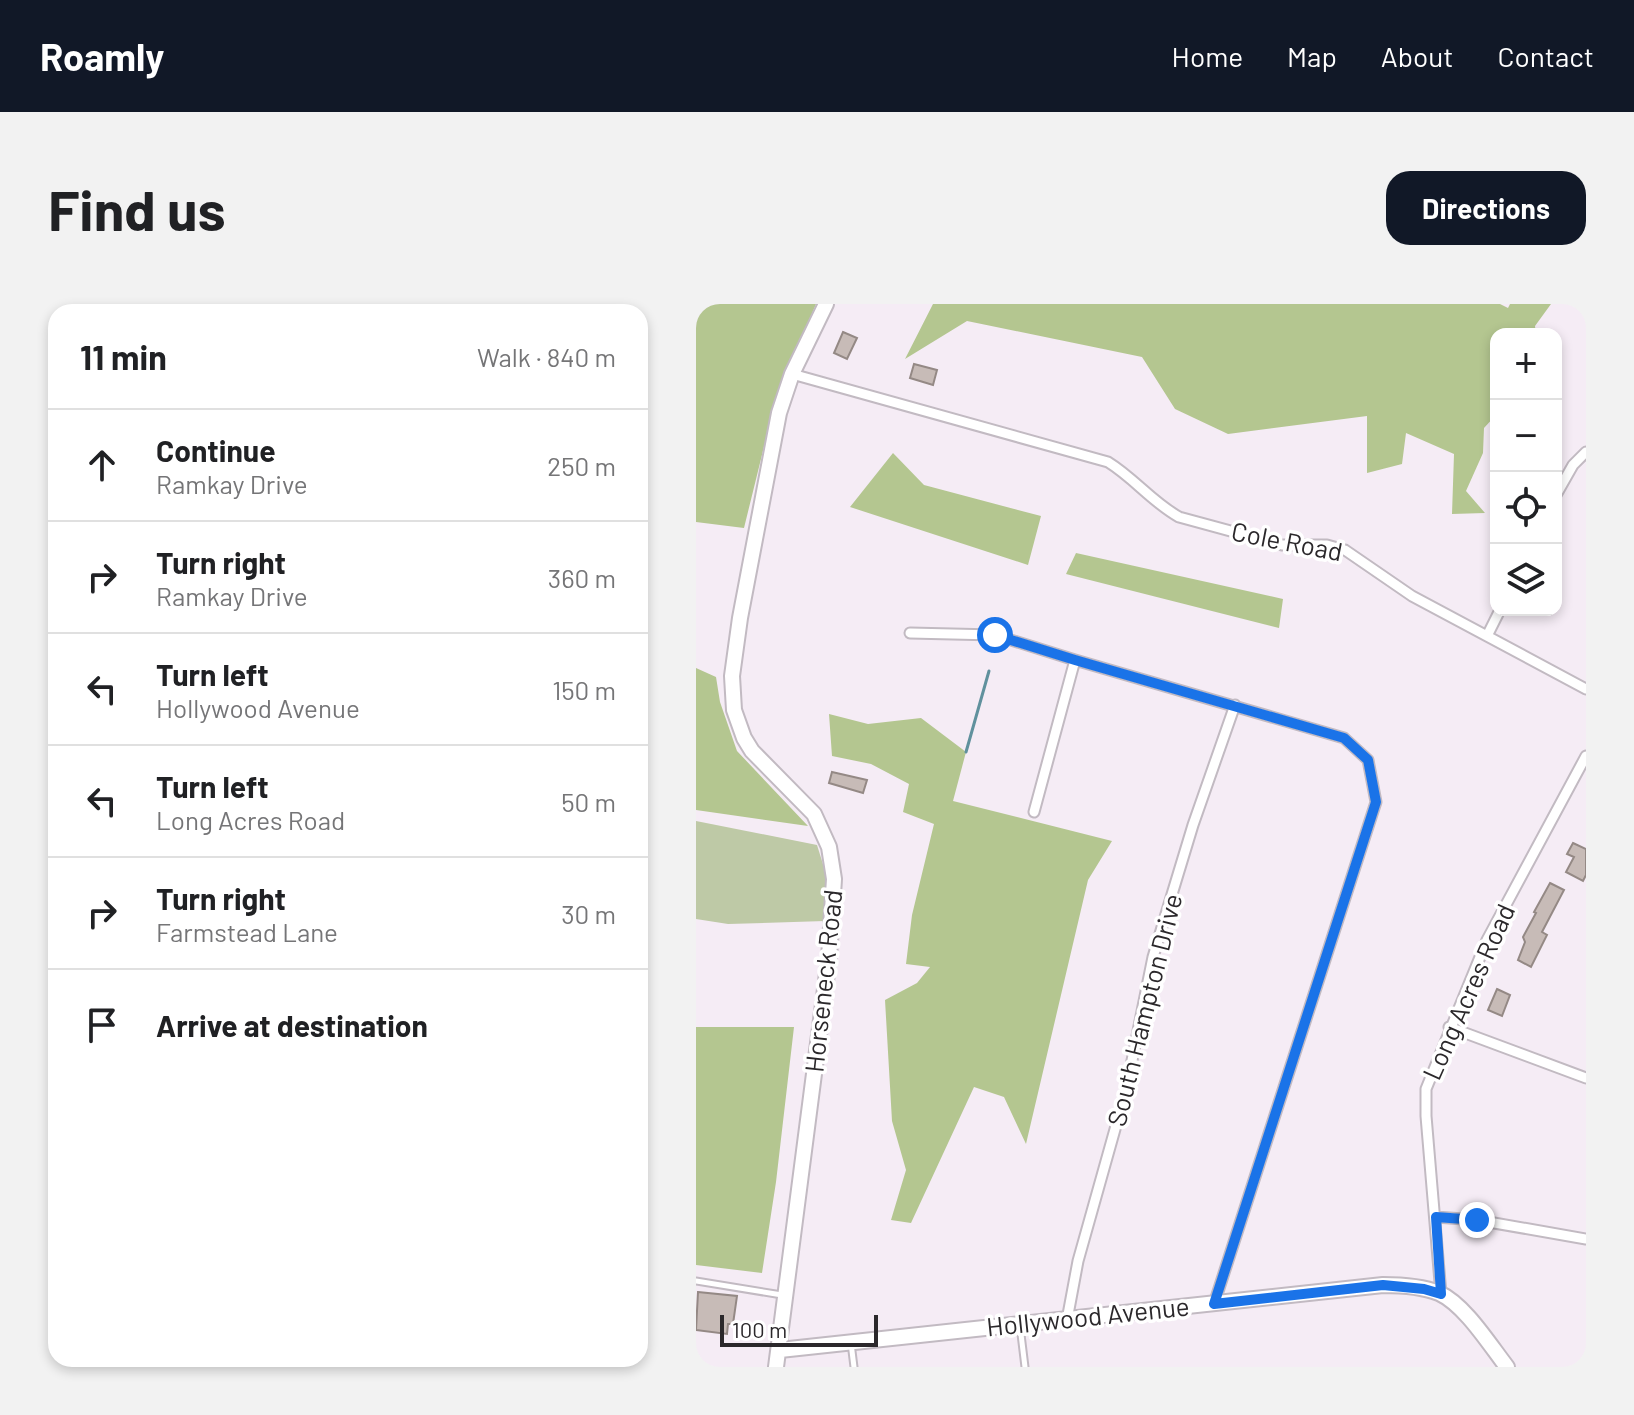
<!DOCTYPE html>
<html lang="en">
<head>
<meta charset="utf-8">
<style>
  :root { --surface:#fff; --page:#f2f2f2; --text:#202124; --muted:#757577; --line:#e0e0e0; --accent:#111827 }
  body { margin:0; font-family:Barlow,sans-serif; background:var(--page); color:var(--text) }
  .controls { position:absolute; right:24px; top:24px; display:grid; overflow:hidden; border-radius:16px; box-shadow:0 4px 12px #0003 }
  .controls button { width:72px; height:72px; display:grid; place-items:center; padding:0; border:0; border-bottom:2px solid var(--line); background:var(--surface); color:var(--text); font:40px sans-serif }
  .scale { position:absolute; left:24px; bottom:20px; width:158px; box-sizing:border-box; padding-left:8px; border:4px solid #2b282b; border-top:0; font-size:22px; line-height:28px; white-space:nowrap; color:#2b282b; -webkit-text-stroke:6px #fff; paint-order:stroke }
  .stop { position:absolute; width:24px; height:24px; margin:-18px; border:6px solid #1a73e8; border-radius:50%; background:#fff }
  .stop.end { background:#1a73e8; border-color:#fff; box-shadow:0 2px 8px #0008 }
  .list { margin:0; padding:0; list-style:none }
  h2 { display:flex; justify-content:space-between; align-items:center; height:104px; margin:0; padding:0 32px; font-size:34px }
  h2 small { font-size:26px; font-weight:400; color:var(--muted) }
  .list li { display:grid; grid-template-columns:52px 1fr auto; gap:24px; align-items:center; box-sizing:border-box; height:112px; padding:0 32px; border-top:2px solid var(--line) }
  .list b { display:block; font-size:30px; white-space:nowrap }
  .list p { margin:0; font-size:26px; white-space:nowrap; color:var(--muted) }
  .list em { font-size:26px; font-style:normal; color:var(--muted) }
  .icon { flex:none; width:44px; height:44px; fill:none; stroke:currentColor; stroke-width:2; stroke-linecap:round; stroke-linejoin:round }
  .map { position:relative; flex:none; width:890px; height:1063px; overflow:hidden; border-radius:24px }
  header { display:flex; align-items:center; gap:48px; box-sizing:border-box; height:112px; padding:0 40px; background:var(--accent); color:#fff }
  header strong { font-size:38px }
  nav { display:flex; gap:44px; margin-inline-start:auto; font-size:28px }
  .intro { display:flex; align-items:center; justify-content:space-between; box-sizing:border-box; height:192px; padding:0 48px }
  h1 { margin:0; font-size:56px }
  .button { padding:20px 36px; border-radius:24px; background:var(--accent); color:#fff; font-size:28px; font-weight:700 }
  main { display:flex; gap:48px; padding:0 48px }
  aside { flex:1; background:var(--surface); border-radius:24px; box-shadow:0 4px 12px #0003 }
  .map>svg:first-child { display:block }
  .green { fill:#bec9a6 }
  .forest { fill:#b4c690 }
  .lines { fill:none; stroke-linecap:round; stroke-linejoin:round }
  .stream { stroke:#60919d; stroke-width:3 }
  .building { fill:#c7bbb7; stroke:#948985; stroke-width:2 }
  .lane-casing { stroke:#c2bac2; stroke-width:9 }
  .street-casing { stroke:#c2bac2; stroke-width:13 }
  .secondary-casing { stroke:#c2bac2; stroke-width:18 }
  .lane { stroke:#fff; stroke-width:5 }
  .street { stroke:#fff; stroke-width:9 }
  .secondary { stroke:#fff; stroke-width:14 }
  .route { stroke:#1a73e8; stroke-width:10 }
  .labels { text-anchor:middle; stroke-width:7; stroke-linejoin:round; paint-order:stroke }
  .street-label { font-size:26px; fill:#2b282b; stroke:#fff }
</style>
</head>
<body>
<header>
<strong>Roamly</strong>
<nav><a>Home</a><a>Map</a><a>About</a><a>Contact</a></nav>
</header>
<div class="intro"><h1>Find us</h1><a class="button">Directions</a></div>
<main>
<aside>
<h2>11 min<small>Walk · 840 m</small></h2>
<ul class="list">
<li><svg class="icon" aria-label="ahead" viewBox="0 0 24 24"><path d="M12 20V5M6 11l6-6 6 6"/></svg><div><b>Continue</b><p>Ramkay Drive</p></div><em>250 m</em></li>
<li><svg class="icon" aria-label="right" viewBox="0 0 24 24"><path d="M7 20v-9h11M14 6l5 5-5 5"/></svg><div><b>Turn right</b><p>Ramkay Drive</p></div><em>360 m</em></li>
<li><svg class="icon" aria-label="left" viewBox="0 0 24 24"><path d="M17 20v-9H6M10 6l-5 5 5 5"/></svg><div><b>Turn left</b><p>Hollywood Avenue</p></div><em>150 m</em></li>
<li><svg class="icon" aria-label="left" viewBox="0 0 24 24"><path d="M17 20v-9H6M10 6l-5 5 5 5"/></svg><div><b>Turn left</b><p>Long Acres Road</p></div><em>50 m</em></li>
<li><svg class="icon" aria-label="right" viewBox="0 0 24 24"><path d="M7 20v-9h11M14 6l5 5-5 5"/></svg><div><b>Turn right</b><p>Farmstead Lane</p></div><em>30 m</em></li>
<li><svg class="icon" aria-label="arrive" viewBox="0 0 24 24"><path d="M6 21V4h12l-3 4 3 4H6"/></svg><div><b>Arrive at destination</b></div></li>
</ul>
</aside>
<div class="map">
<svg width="890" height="1063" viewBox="0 0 890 1063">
  <rect width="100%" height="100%" fill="#f5ecf5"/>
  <path class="green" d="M0,517L121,541L131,573L129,617L32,620L0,615Z"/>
  <path class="forest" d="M0,0H120L78,102L48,224L0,218Z
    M237,0H804L812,4L814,0H855L839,22L840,30H800V111L788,124L787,149L770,187L789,209L756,210L758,150L710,129L706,160L671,169V112L532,130L479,105L446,53L271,17L209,55Z
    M197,149L228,181L345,212L332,261L154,203Z
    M380,249L587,295L583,324L370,270Z
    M0,364L20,373L24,398L41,447L112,522L0,506Z
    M133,410L172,420L225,414L270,448L257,497L416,537L392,576L330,840L308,793L278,783L215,919L195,916L210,866L196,817L189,696L221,679L234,663L210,660L216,611L238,520L207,508L213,480L175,460L136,452Z
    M0,723H98L80,878L66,969L0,961Z"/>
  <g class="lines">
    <path class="stream" d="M270,448L293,367"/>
  </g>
  <path class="building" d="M147,28L161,34L151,55L138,49Z
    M218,60L241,66L237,81L214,74Z
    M136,468L171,476L167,489L133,479Z
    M877,539L890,545V571L887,577L870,568L878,553L871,550Z
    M854,579L868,586L846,628L851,631L835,663L822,656L829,638L827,633L840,609L838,608Z
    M801,685L814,691L806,712L792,706Z
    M2,988L41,992L37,1020H32L31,1030L0,1026Z"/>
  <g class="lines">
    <defs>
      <path id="lane" d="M0,977L86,991
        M324,1022L329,1063
        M155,1039L158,1063"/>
      <path id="street" d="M96,70L412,158C438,174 456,198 483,213L586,241H631L649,246L716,292L890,385
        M860,191L877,161L890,148
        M214,329L299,331L379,356L648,434L672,456L680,498L518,1000
        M791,332L804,306
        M338,508L379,356
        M753,723L890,774
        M740,913L781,916L890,935
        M745,990L730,812V785L791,636L890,452
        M371,1016L382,957L430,786L457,653L497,521L539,401"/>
      <path id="secondary" d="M84,1046L687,981C705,981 725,982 743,989C769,1001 793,1040 811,1063
        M80,1063L133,654L138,575L133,543L118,510L56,447L48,434L38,406L36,372L44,314L83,109L96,70L130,0"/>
    </defs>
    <use href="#lane" class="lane-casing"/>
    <use href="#street" class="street-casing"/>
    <use href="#secondary" class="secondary-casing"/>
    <use href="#lane" class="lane"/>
    <use href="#street" class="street"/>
    <use href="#secondary" class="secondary"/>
  </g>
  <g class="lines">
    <path class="route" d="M299,331L379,356L648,434L672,456L680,498L518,1000L687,981L728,985L745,990L740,913L781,916"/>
  </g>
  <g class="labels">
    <g class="street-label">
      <text transform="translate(591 238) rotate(11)" y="9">Cole Road</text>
      <text transform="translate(128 677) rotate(-84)" y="9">Horseneck Road</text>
      <text transform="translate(773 688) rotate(-66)" y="9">Long Acres Road</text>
      <text transform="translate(449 706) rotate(-76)" y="9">South Hampton Drive</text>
      <text transform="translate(392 1013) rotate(-6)" y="9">Hollywood Avenue</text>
    </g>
  </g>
</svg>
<div class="controls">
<button>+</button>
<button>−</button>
<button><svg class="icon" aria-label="locate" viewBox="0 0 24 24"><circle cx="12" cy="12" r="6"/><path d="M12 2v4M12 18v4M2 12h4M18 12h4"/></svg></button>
<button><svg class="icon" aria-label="layers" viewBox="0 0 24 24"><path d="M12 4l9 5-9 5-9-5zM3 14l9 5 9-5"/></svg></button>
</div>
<div class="scale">100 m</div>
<div class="stop" style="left:299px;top:331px"></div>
<div class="stop end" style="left:781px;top:916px"></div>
</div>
</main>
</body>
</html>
